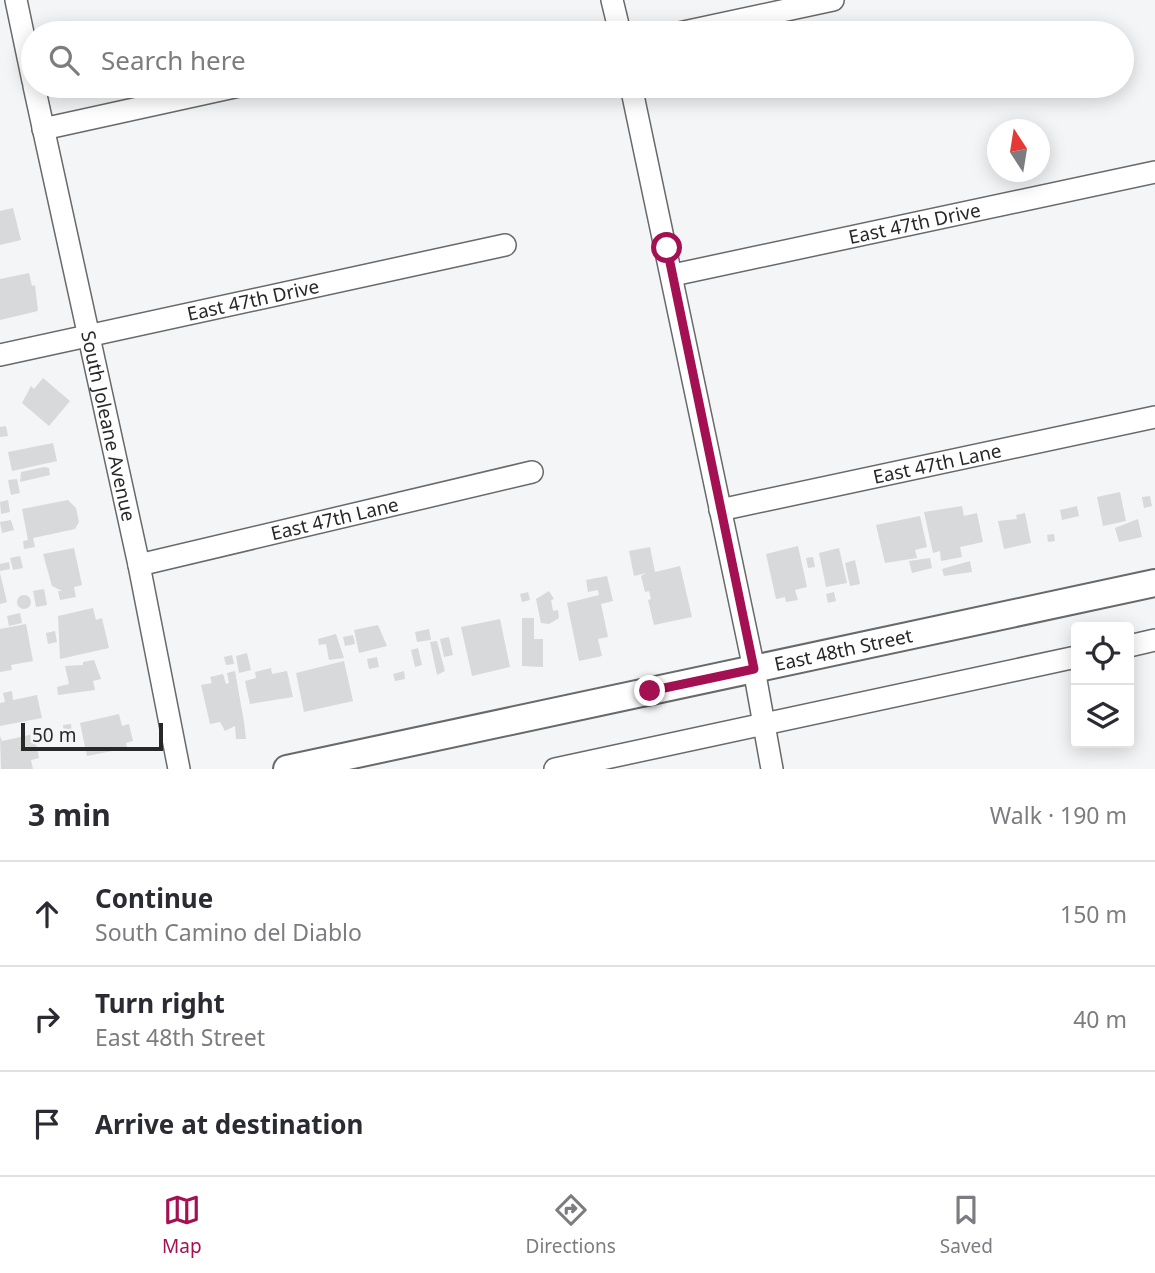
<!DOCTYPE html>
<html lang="en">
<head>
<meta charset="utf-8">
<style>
  :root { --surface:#fff; --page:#f2f2f3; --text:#2b2b33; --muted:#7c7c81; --line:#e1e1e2; --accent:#a31153 }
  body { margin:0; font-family:"Noto Sans",sans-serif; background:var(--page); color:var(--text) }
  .controls { position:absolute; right:21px; bottom:21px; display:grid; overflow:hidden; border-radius:7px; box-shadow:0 4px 18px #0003 }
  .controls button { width:63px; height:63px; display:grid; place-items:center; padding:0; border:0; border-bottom:2px solid var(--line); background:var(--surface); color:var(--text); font:35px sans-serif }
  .compass { position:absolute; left:987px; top:119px; width:63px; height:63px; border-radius:50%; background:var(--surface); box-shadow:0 4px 18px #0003; rotate:348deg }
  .scale { position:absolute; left:21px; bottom:18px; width:142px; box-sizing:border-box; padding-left:7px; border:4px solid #282828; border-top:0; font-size:19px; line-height:24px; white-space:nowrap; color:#282828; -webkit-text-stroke:5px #f4f5f6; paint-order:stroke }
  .stop { position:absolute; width:21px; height:21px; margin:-16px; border:5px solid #a31153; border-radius:50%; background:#fff }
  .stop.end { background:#a31153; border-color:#fff; box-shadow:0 2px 7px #0008 }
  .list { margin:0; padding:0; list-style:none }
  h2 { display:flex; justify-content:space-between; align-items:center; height:91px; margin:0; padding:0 28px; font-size:30px }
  h2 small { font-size:23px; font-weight:400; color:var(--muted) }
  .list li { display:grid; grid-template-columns:46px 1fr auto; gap:21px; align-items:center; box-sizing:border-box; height:105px; padding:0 28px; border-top:2px solid var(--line) }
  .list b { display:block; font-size:26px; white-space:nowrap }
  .list p { margin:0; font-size:23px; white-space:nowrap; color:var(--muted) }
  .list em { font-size:23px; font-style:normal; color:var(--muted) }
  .icon { flex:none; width:38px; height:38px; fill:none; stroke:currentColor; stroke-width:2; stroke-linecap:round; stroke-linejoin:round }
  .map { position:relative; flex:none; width:1155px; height:769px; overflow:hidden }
  .search { position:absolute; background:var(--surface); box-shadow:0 4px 18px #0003; left:21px; right:21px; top:21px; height:77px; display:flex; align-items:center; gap:18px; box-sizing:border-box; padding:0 24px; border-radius:38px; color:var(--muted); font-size:26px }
  .sheet { height:406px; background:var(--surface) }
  nav { display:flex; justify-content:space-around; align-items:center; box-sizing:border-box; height:98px; border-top:2px solid var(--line); background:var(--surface); font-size:19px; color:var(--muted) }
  nav a { display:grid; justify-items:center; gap:4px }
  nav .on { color:var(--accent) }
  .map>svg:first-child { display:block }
  .building { fill:#d8d9da }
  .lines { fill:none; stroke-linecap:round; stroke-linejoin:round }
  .minor-casing { stroke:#68696a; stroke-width:24 }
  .tertiary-casing { stroke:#68696a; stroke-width:30 }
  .minor { stroke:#fff; stroke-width:21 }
  .tertiary { stroke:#fff; stroke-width:26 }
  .route { stroke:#a31153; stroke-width:9 }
  .labels { text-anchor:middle; stroke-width:5; stroke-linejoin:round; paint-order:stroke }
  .street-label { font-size:19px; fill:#282828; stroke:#f4f5f6 }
</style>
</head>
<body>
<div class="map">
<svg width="1155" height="769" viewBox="0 0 1155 769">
  <rect width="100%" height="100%" fill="#f4f5f6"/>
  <path class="building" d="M13,208L21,240L0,245V211Z
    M29,273L32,286L35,285L38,311L0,320V279Z
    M43,378L70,401L49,426L22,403L31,386L34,389Z
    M6,426L8,436L0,437V427Z
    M53,443L57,461L12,471L8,452Z
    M44,467L49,468L50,475L20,482L21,472Z
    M17,479L20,493L11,495L8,480Z
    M1120,492L1126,521L1103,526L1097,497Z
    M1150,496L1152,506L1144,508L1142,497Z
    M8,500L10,512L1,514L0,502Z
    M68,500L76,508L79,522L75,529L33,538L35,547L24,549L23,541L28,540L22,509Z
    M962,506L964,516L977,513L983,542L960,547L962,557L941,561L940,551L933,553L924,512Z
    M1077,506L1079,516L1062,520L1060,510Z
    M1025,513L1031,543L1004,549L998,521L1017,519L1016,515Z
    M920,516L927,547L915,550L917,558L885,563L876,525Z
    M1138,519L1142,537L1119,542L1115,528Z
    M11,520L14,530L2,533L0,522Z
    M1054,534L1055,541L1048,542L1047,535Z
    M798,546L807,587L795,590L798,600L786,602L785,597L776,599L766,554Z
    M650,547L655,572L680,566L692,617L654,625L648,600L651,599L649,591L645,592L641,576L646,573L634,576L629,551Z
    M74,548L82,585L74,587L76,597L60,600L58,591H62L52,586L43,554Z
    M839,548L847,583L826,587L819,553Z
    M20,556L23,568L13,570L10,558Z
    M813,557L815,567L808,568L806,558Z
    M930,558L932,568L912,573L909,561Z
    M855,560L860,584L850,586L845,563Z
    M970,561L972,572L944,576L942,569Z
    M9,562L10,569L0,571V564Z
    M0,573L7,602L0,604Z
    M607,576L613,601L601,604L608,637L598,639L602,656L579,661L567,603L599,595L598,590L588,592L586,580Z
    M44,589L47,605L36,607L33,591Z
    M549,591L554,599L551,600L553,611L558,610L559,618L549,624L541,623L536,599Z
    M528,592L530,600L522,602L520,594Z
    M834,592L836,601L828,603L826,594Z
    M17 602a7 7 0 1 1 14 0a7 7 0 1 1-14 0Z
    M93,608L96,620L102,618L109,648L60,659L58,616Z
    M20,613L22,623L9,626L7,616Z
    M522,618H534V639H543V667L522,666Z
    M500,619L510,667L472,676L461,627Z
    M26,624L33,661L11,665L12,670L0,672V629Z
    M378,625L387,646L359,653L354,630Z
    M429,629L431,640L417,642L415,632Z
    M55,631L57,642L48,644L46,633Z
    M336,634L344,658L329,660L326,644L319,645L318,639Z
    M353,635L355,644L345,646L343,637Z
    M449,637L453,655L444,657L440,639Z
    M437,641L445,671L437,675L430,642Z
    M418,648L422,665L415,667L411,650Z
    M247,653L251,670L239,673L236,656Z
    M232,655L234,664L226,665L224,657Z
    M377,657L379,667L369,669L367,659Z
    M94,660L101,679L93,681L95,690L58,695L57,687L69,684L65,666L83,665V662Z
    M344,661L353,701L304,712L296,673Z
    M271,668L272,674L287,671L293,697L250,704L245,681L256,678L255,672Z
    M235,671L244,722L246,739H236L235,726L225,731L220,722L210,724L201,685L212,683L210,677L223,674L226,684L229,683L227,673Z
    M404,671L405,679L395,681L393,674Z
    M12,691L13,700L37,695L42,718L0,726V703L5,702L3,693Z
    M119,714L122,726L129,724L133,741L126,743L127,748L87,756L80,723Z
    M71,724L72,733L64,734L63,725Z
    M34,734L39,758L31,760L33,769H1L0,736L2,741Z"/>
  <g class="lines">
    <defs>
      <g id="minor">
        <path d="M16,0L33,81"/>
        <path d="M612,0L620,33"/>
        <path d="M679,33L833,0"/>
        <path id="s1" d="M34,86L139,565L179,769"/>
        <path d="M631,86L754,669L772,769"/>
        <path d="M43,129L239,86"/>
        <path id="s2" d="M673,275L1155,172"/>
        <path id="s3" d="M0,355L505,245"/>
        <path id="s4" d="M720,510L1155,417"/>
        <path id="s5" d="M139,565L532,472"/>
        <path d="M1129,646L1155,640"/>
        <path d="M555,769L1076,657"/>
      </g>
      <g id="tertiary">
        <path id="s6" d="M287,769L1155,583"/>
      </g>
    </defs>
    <use href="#minor" class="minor-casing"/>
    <use href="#tertiary" class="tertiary-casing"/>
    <use href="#minor" class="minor"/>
    <use href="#tertiary" class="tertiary"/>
  </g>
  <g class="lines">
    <path class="route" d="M650,691L754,669L667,248"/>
  </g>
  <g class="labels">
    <g class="street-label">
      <text dy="7" stroke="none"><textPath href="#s2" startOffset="247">East 47th Drive</textPath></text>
      <text dy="7" stroke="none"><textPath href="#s3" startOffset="259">East 47th Drive</textPath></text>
      <text dy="7" stroke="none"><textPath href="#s1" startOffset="348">South Joleane Avenue</textPath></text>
      <text dy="7" stroke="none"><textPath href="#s4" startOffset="222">East 47th Lane</textPath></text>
      <text dy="7" stroke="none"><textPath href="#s5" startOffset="201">East 47th Lane</textPath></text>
      <text dy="7" stroke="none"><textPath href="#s6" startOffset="569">East 48th Street</textPath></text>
    </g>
  </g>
</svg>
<div class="controls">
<button><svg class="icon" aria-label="locate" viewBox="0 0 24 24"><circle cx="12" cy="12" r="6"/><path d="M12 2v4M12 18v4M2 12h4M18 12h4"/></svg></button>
<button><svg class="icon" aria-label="layers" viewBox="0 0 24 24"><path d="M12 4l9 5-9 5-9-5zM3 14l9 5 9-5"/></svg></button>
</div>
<svg class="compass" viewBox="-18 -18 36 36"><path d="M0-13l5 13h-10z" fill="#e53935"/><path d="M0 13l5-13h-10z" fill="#7c7c81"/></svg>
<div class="scale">50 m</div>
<div class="stop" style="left:667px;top:248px"></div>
<div class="stop end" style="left:650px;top:691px"></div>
<div class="search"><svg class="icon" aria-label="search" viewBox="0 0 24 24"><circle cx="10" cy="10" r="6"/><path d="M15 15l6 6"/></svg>Search here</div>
</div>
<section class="sheet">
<h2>3 min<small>Walk · 190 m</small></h2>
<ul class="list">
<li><svg class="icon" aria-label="ahead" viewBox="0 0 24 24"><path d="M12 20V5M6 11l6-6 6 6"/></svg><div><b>Continue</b><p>South Camino del Diablo</p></div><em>150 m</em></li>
<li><svg class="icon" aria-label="right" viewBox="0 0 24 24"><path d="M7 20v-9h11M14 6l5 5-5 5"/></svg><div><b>Turn right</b><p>East 48th Street</p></div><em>40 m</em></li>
<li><svg class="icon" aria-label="arrive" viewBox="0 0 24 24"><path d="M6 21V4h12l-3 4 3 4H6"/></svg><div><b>Arrive at destination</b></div></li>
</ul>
</section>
<nav>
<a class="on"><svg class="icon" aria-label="map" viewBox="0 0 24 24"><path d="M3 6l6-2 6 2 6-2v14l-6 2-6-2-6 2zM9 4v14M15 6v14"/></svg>Map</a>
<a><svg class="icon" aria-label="directions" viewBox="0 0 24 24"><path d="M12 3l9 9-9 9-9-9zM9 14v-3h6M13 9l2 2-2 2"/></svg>Directions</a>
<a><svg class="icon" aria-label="saved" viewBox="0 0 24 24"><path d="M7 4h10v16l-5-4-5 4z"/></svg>Saved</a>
</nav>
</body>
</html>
